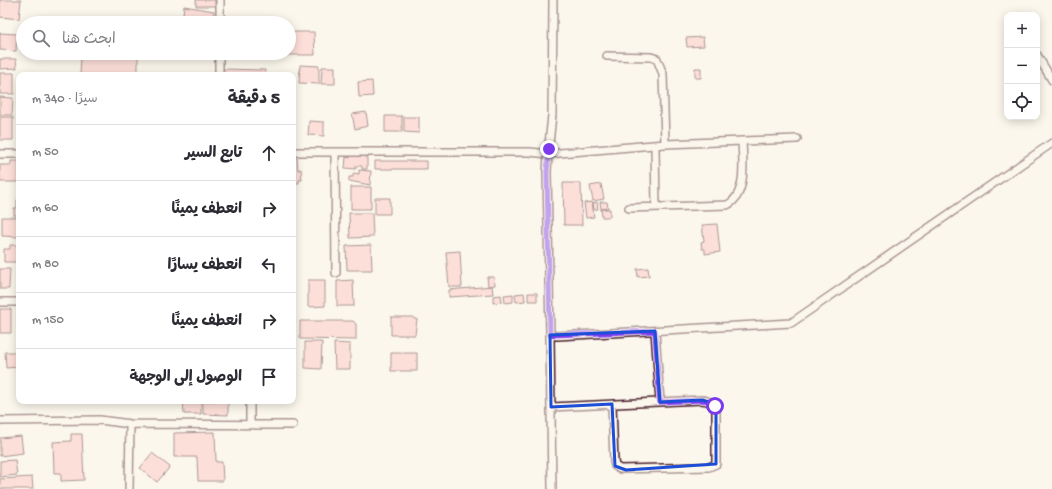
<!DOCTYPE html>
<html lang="ar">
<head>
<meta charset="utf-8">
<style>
  :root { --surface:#fff; --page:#f2f2f3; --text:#2b2b33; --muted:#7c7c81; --line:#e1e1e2 }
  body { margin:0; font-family:"Gochi Hand","Playpen Sans Arabic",sans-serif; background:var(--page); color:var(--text); direction:rtl }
  .controls { position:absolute; right:12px; top:12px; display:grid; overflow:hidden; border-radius:8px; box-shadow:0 2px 10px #0003 }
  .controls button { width:36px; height:36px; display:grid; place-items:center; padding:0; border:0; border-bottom:1px solid var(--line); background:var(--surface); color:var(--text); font:20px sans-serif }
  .stop { position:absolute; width:12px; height:12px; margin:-9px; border:3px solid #7c3aed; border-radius:50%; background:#fff }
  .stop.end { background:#7c3aed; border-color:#fff; box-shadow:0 1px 4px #0008 }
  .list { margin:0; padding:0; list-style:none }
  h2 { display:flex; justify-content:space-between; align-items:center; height:52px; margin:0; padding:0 16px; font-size:17px }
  h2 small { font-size:13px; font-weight:400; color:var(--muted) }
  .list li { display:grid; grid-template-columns:26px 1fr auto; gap:12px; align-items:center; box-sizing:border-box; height:56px; padding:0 16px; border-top:1px solid var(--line) }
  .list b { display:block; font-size:15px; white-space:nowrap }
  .list em { font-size:13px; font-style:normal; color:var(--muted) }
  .icon { flex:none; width:22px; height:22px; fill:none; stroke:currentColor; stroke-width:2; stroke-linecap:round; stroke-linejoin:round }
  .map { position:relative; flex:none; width:1052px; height:489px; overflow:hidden; direction:ltr }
  .search { position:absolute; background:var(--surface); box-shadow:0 2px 10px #0003; left:16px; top:16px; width:280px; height:44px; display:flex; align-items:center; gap:10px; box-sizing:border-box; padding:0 14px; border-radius:22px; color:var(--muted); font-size:15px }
  .panel { position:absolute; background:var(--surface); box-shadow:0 2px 10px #0003; left:16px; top:72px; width:280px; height:332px; border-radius:8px; direction:rtl }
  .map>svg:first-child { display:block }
  .building { fill:#fdc1be; stroke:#4a1f2b }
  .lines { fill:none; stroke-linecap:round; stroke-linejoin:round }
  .street-casing { stroke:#4a1f2b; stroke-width:10 }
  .street { stroke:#fbf7ec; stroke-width:7 }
  .route { stroke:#7c3aed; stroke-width:5 }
  .marked { fill:none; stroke:#1d4ed8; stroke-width:3; stroke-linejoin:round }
</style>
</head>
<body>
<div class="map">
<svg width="1052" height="489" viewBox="0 0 1052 489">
  <rect width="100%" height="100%" fill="#fbf7ec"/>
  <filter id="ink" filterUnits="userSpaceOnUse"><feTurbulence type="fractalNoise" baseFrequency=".025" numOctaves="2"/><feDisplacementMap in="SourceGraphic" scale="8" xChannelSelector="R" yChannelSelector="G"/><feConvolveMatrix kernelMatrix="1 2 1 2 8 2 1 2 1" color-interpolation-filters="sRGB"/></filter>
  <g filter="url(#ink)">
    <path class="building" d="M0,0H21L19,19L0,17Z
      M196,0H215V6H196Z
      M184,6L214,11L212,23L182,22Z
      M289,32H314L315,55H284V53H289Z
      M0,33L17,34L16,51L0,50Z
      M703,37L704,46L687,47L686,38Z
      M81,53H138V75H80Z
      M0,59H16L17,68L0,69Z
      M300,65L319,66V84L299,83Z
      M322,67H335V84H321Z
      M695,68H701V78H695Z
      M223,69L265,70V75H223Z
      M0,73H14V94H0Z
      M372,81L373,96L359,97L358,82Z
      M0,97L13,98L12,115H0Z
      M366,112L368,126L355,129L352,114Z
      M385,116H402V132H385Z
      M0,117H13V140H0Z
      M404,117H419V133L404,132Z
      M309,121L324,122V136L308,135Z
      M351,154L367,155V169H362V166H356V169L345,168L346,157L350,158Z
      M293,158H297L298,170L301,169L302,180H299V183H293Z
      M11,161H19V182H0V165H11Z
      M375,161H427V169H375Z
      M359,170L371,171L370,185L349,181V177H353V173L359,174Z
      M563,183H581L582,225H564Z
      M601,184L604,199L593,201L590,186Z
      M351,187H371V209H351Z
      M375,198H390V214H375Z
      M17,200H19V215H14V208H17Z
      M592,202L594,217L586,218L584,203Z
      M597,202L598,209L594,210L593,203Z
      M600,202H607L608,208L601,209Z
      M601,209H610V217H602Z
      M349,213H372L373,237L350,238Z
      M2,217H19V237L2,236Z
      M717,224L720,252L705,254V249H702L701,242L704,241L702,225Z
      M10,245H19V262H4V249H10Z
      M371,245L372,270H347L346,246Z
      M460,251L462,287H449L446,252Z
      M648,268L649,276L638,277L637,269Z
      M0,269H10L9,289H0Z
      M487,277H494L495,285L488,286Z
      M308,280H325V306L308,307Z
      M353,280L354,306H337V281Z
      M492,286L493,294L449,297V290Z
      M524,293L525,301L516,302L515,294Z
      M528,293H537V301H528Z
      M513,294V302L505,303L504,295Z
      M501,295L502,302L493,303V296Z
      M0,309H11V333H0Z
      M391,317H414V319H417L415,335H391Z
      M300,321H353L356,324V340L300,339Z
      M305,342H322L321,369L305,368Z
      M334,343L350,344V369H335Z
      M5,352H19V367L6,368Z
      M391,353H417V371H391Z
      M183,401H201V414H184Z
      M203,401H228V415L203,414Z
      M215,432L216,462H222L223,481H198L197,457H174V433Z
      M71,434H82L84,480L61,481V473H54L53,442L71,441Z
      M21,436L23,453L0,456V438Z
      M152,453L170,467L157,482L140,468Z
      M15,460L17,475L0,477V461Z
      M32,477L33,489H0V479Z"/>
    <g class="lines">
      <defs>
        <path id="street" d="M553,0L552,115L548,154L665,144L797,139
          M220,23V0
          M1037,55L1052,80
          M607,56L651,57L657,59L663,74L665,144
          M219,75V53
          M655,146L656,207
          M293,152H530L548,154L547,172L550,335L557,336L791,323L1052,143
          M335,152L336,273
          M0,154H19
          M629,208L727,205C747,196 743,161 742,142
          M0,302H19
          M655,331L660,402
          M550,335L552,489
          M250,401V425
          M551,407L702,400C710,401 714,403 716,411V464L709,467L620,469L615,466L614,461L612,404
          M0,421L100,420L130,424L293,425
          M129,489L130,424"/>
      </defs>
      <use href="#street" class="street-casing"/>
      <use href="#street" class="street"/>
    </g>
  </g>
  <g class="lines" filter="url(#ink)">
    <path class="route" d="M549,149L547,172L550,335L655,331L660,402L702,400L709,401L715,406"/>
  </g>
  <path d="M0 0H1052V489H0ZM655,331L660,402L702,400L712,403L716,411V464L626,470L615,466L612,404L551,407L550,335Z" fill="#fbf7ec" fill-opacity=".55" fill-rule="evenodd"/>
  <path class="marked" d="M655,331L660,402L702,400L712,403L716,411V464L626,470L615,466L612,404L551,407L550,335Z"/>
</svg>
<div class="controls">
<button>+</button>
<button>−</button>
<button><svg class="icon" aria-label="locate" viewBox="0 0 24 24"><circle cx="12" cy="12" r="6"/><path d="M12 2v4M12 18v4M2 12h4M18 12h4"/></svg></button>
</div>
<div class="stop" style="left:715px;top:406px"></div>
<div class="stop end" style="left:549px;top:149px"></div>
<div class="search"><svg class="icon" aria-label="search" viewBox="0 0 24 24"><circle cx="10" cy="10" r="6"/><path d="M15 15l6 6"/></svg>ابحث هنا</div>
<section class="panel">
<h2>5 دقيقة<small>سيرًا · 340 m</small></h2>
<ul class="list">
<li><svg class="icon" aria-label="ahead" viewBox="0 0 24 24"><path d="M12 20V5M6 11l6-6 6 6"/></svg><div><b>تابع السير</b></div><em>50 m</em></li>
<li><svg class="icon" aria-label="right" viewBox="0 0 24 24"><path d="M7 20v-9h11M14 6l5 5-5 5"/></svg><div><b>انعطف يمينًا</b></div><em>60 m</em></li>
<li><svg class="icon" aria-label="left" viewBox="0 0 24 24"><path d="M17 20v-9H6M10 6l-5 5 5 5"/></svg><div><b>انعطف يسارًا</b></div><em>80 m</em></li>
<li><svg class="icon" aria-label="right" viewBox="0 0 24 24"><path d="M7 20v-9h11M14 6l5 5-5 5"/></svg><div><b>انعطف يمينًا</b></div><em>150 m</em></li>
<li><svg class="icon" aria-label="arrive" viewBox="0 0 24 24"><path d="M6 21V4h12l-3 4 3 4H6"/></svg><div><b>الوصول إلى الوجهة</b></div></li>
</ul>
</section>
</div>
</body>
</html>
